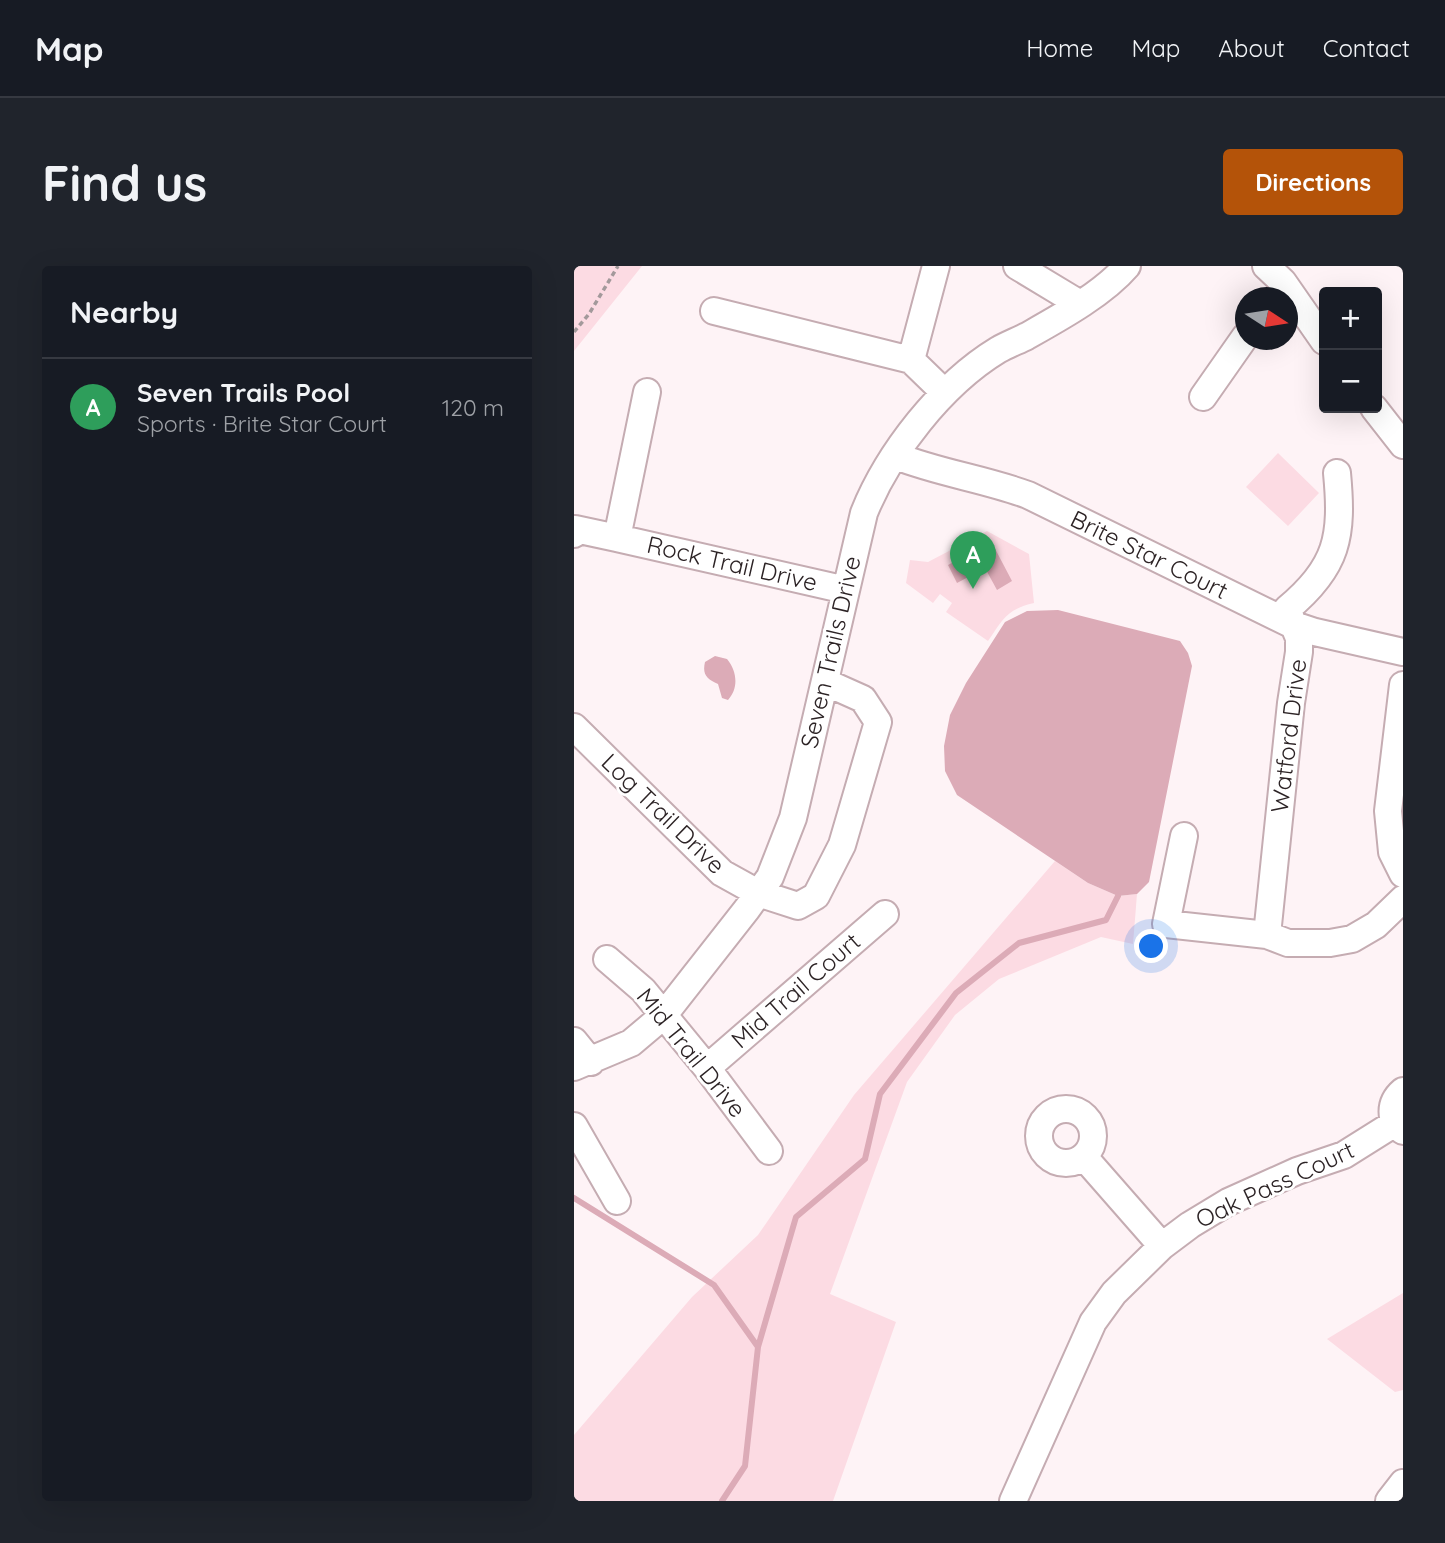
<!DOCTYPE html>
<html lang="en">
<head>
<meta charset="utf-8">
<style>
  :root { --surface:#171b24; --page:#20242c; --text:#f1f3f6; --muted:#9ea1a6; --line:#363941; --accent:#b45309 }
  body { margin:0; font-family:Quicksand,sans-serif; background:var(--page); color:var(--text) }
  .controls { position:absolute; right:21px; top:21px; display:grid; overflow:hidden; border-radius:7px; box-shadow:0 7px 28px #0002 }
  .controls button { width:63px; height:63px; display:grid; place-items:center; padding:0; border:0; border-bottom:2px solid var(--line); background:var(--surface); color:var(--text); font:35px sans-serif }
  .compass { position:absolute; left:661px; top:21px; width:63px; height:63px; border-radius:50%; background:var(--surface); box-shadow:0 7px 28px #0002; rotate:102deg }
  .you { position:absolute; left:578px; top:681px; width:24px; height:24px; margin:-18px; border:5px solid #fff; border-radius:50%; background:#1a73e8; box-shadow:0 0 0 10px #1a73e833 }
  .badge { display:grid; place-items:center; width:46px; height:46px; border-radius:50%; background:var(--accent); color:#fff; font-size:23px; font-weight:700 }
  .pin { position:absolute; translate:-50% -58px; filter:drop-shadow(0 2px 4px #0008) }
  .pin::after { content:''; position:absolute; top:37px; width:24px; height:21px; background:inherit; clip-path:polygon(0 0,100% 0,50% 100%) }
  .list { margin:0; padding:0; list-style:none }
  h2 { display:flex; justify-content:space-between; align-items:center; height:91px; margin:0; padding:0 28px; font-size:30px }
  h2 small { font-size:23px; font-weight:400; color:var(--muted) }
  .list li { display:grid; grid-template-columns:46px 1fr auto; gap:21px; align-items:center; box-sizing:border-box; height:98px; padding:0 28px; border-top:2px solid var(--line) }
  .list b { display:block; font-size:26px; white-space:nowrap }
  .list p { margin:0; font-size:23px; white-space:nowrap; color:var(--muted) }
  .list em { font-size:23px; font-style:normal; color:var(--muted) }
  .map { position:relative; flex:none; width:829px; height:1235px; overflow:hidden; border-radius:7px }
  header { display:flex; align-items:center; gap:42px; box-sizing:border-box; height:98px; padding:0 35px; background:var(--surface); border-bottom:2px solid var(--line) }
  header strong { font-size:33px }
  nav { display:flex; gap:38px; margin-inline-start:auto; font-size:24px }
  .intro { display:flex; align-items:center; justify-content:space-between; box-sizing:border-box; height:168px; padding:0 42px }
  h1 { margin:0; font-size:49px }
  .button { padding:18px 32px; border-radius:7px; background:var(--accent); color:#fff; font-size:24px; font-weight:700 }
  main { display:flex; gap:42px; padding:0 42px }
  aside { flex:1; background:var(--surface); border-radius:7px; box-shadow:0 7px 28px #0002 }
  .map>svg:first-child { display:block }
  .green { fill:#fcdbe3 }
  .water { fill:#dcabb7 }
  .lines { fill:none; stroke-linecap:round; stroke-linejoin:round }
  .stream { stroke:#dcabb7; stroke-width:6 }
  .minor-casing { stroke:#c5acb2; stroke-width:30 }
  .path { stroke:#a3999b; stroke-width:3.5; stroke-dasharray:5 3.5; stroke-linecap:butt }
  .minor { stroke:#fff; stroke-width:26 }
  .labels { text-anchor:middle; stroke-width:6; stroke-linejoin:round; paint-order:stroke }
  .street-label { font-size:24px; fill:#2c2325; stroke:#fff }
</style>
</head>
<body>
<header>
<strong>Map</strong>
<nav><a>Home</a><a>Map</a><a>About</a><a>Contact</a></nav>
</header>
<div class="intro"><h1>Find us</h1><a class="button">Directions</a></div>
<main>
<aside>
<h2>Nearby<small></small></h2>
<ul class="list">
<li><span class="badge" style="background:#2e9e5b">A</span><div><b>Seven Trails Pool</b><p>Sports · Brite Star Court</p></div><em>120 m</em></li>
</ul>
</aside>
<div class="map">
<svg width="829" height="1235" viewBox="0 0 829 1235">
  <rect width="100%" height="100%" fill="#fef3f6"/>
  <path class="green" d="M0,0H68L0,85Z
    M704,187L745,227L714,260L672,221Z
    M413,265L455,288L460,337C433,343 429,353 414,375L372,346L378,337L366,328L359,337L332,317L336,294L354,296Z
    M481,595L514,617L544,630L563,628L559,678L527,671L425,713L381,749L333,816L256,1028L322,1056L259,1235H0V1169L118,1031L184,969L280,829Z
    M829,1027V1124L821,1126L753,1073Z"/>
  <path class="water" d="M417,275L438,315L423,324L411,302L383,317L374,299Z
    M484,344L606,375L614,387L618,400L575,616L563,628L544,630L514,617L383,529L371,505L370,480L376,449L392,417L431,356L453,345Z
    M141,390L153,393C163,405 165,422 154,434L148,432L144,418C133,413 128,409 131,396Z"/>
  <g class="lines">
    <path class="stream" d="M0,932L140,1019L184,1081L171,1200L148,1235
      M184,1081L222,951L291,893L306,828L382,727L445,677L532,654L544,630"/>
    <defs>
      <path id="minor" d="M362,0L337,94L370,126
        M443,0L506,38
        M692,0L709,16L750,75
        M140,45L337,94
        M629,131L671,71
        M800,142L829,179
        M322,190C365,207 411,213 454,229L717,358L741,366L829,386
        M0,268L1,263L43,272L73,126
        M43,272L272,324
        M829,419L814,545L818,586L829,608
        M0,461L148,607L184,627L224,640L242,630L268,579L304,456L289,433L251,416
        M610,570L592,658L693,669L714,677H756L778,673L802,659L829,633
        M693,669L717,437L725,386V372L713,343C764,301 769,270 763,207
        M33,693L69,724L133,802L195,885
        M0,775L17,796
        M0,801L57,777L89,750L173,643L196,611L219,552L290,247C314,187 368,118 424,84C433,79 443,75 453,70C485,52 529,28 553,0
        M133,802L311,648
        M829,825C815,837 815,854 829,865
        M465 870a27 27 0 1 1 54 0a27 27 0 1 1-54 0Z
        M0,860L43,935
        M510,891L588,980
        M439,1235L519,1056L540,1027L588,980L616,959L654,936L723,905L770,889L821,857
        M815,1235L829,1217"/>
    </defs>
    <use href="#minor" class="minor-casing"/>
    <path class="path" d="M0,66L15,48L44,0"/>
    <use href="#minor" class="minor"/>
  </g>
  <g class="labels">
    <g class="street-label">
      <text transform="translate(575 289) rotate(26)" y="8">Brite Star Court</text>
      <text transform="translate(158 298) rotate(13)" y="8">Rock Trail Drive</text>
      <text transform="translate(257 386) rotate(-77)" y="8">Seven Trails Drive</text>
      <text transform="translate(715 470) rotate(-83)" y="8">Watford Drive</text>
      <text transform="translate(89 548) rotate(44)" y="8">Log Trail Drive</text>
      <text transform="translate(222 725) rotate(-41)" y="8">Mid Trail Court</text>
      <text transform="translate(117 787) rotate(51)" y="8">Mid Trail Drive</text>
      <text transform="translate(701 919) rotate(-25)" y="8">Oak Pass Court</text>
    </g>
  </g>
</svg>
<div class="controls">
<button>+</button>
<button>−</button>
</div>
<svg class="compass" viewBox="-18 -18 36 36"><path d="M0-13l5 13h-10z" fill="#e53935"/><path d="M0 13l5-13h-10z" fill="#9ea1a6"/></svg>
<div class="you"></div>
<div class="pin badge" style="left:399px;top:323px;background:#2e9e5b">A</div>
</div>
</main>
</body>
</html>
